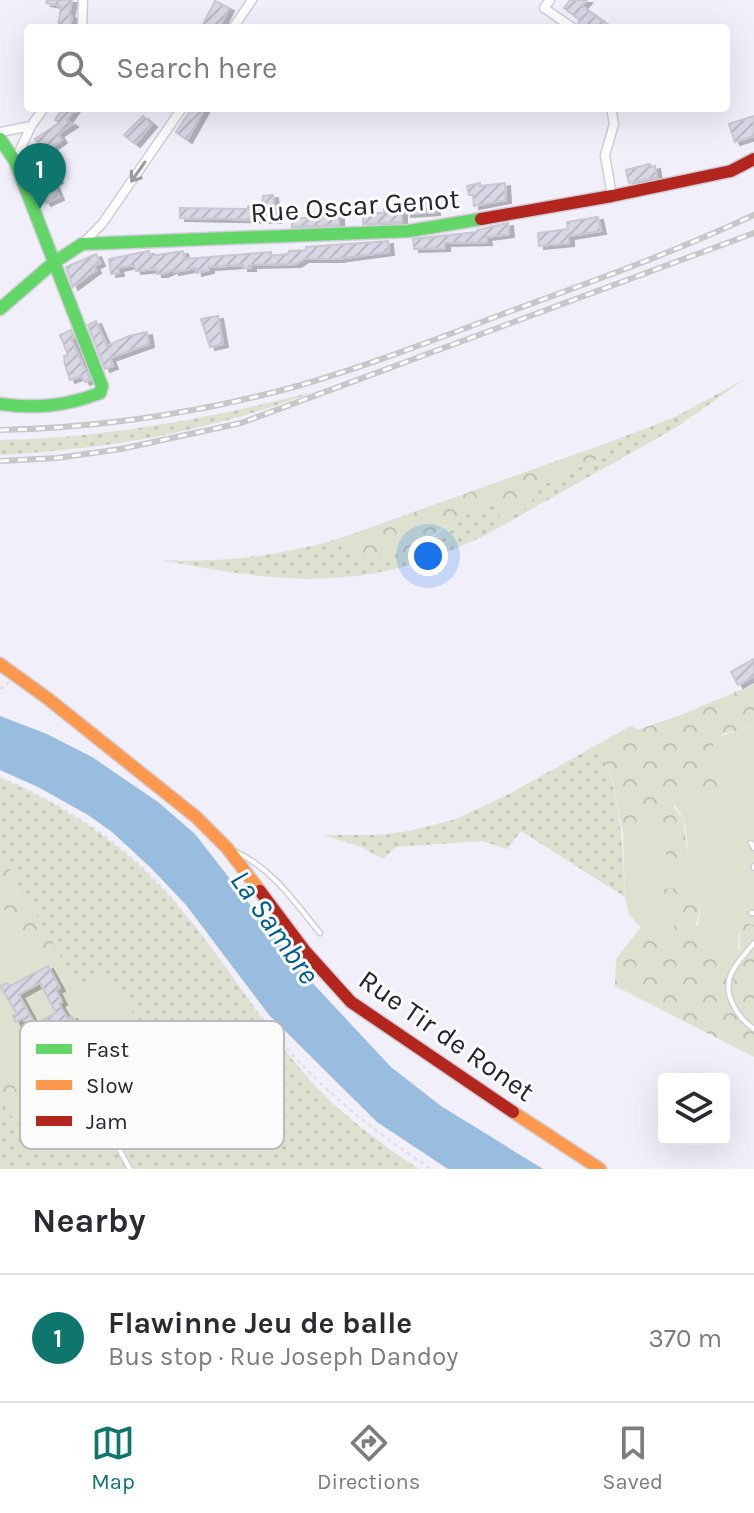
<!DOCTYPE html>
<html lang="en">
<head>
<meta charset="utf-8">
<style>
  :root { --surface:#fff; --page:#f7f7f7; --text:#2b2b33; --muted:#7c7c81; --line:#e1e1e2; --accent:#0f766e }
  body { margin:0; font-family:Karla,sans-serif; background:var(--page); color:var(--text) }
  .controls { position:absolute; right:24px; bottom:24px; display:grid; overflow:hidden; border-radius:8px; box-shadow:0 8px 32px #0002 }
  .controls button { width:72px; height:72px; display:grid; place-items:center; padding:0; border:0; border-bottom:2px solid var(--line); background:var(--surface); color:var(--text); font:40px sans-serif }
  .you { position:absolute; left:428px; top:556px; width:28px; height:28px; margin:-20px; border:6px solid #fff; border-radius:50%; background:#1a73e8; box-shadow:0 0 0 12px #1a73e833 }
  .badge { display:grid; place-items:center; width:52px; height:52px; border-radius:50%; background:var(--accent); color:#fff; font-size:26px; font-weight:700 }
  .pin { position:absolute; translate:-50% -66px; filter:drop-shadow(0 2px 4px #0008) }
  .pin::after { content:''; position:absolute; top:42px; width:28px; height:24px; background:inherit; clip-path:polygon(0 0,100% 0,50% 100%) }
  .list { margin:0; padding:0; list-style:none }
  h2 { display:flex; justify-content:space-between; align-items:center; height:104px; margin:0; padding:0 32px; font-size:34px }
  h2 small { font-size:26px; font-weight:400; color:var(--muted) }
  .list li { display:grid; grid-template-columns:52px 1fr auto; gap:24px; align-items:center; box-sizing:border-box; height:128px; padding:0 32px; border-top:2px solid var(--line) }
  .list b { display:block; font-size:30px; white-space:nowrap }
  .list p { margin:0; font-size:26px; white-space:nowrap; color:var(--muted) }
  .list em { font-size:26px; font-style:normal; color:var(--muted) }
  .icon { flex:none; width:44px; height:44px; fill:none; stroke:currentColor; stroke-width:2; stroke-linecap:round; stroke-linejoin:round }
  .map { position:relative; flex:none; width:754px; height:1169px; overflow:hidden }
  .search { position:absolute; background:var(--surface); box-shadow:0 8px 32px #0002; left:24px; right:24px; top:24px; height:88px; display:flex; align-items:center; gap:20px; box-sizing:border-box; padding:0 28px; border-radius:8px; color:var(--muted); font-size:30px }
  .sheet { height:232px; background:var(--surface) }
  nav { display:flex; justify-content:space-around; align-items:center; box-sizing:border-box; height:112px; border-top:2px solid var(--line); background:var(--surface); font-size:22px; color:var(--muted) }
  nav a { display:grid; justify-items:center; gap:4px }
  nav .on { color:var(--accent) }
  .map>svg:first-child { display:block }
  .grass { fill:url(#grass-dots) }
  .forest { fill:url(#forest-crowns) }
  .green { fill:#dde2d0 }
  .water { fill:#99bdde }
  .building { fill:url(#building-hatch); stroke:#c9c7d2; stroke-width:2; fill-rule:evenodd; filter:url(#shadow) }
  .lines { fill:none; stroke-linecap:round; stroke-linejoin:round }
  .lane-casing { stroke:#cfcdd7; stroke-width:7 }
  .street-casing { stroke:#cfcdd7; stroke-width:11 }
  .fast-casing { stroke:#cfcdd7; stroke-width:15 }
  .slow-casing { stroke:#cfcdd7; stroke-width:15 }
  .jam-casing { stroke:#cfcdd7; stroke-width:15 }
  .path { stroke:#dddce0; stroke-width:2; stroke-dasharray:4 4; stroke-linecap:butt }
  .lane { stroke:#fdfdfe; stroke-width:4 }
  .street { stroke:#fdfdfe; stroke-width:8 }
  .fast { stroke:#63d668; stroke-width:12 }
  .slow { stroke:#ff974d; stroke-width:12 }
  .jam { stroke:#b3261e; stroke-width:12 }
  .rail-casing { stroke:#c7c7ca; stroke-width:6 }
  .rail { stroke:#fbfbfb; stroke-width:3; stroke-dasharray:9; stroke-linecap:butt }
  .oneway { stroke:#9c9ba1 }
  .labels { text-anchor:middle; stroke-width:6; stroke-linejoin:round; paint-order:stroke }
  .street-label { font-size:28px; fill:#25232f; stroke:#fbfbfb }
  .water-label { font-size:30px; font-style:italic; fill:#005d92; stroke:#fbfbfb }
  .key { fill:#fbfbfb; stroke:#bbbabe; stroke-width:2 }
  .key-label { font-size:22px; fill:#25232f }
</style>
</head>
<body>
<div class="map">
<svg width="754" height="1169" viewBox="0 0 754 1169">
  <defs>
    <pattern id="grass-dots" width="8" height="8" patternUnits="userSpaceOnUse" patternTransform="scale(2)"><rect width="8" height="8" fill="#dde2d0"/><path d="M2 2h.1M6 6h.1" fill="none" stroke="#bec2b3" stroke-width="1.8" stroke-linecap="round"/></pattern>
    <pattern id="forest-crowns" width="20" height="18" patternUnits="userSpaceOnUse" patternTransform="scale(2)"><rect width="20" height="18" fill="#dde2d0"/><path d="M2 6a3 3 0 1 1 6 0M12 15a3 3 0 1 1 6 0" fill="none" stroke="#bec2b3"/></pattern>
    <pattern id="building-hatch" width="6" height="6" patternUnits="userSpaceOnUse" patternTransform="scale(2)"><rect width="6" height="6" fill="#d9d7e4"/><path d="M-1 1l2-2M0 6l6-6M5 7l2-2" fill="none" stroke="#bab8c4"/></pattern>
    <filter id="shadow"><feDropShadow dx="5" dy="3" stdDeviation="0" flood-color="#0004"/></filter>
  </defs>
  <rect width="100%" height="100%" fill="#f1effa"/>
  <path class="grass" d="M745,379L677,427L491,532C372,593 289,585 162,560C223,563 279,556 338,539L343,549H421C439,529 468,507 496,505C506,505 518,506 528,507L537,491L547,483L610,453L607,443L675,417Z
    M313,392C212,431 108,449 0,455V440C107,438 210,418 313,392Z
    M600,743C620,793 623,844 625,897L521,831L507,849L482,841L396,847L383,859L361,847L324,835H379L409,831L456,819L509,794Z
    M0,778C67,806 125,846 173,900C220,953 257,1017 302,1071C333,1108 379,1143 419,1169H0V1097L13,1117L82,1082L79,990L7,866L0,868Z"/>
  <path class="forest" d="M607,443L610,453L547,483L537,491L528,507L501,519L493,505L459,518L436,532L421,549L385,557H362L343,549L338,539Z
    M754,684V724L741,730L722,734L713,756L721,789L706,792H678L674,808L683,819L688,856L684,863L672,868L666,858L661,821L652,818L623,833L613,781L600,743L632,725L637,730L681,715Z
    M7,865L60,955C21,966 21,944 10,913L0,908V868Z
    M677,886L685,888L687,895L701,906L696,925L708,933L721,958L740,949V927L744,922L754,925V1057L615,986L616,959L641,927L652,941L663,889Z
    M0,1063L28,1109L12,1117L0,1097Z"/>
  <path class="green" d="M754,724V925L744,922L740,927L737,959L727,963L721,958L708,933L697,929L701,906L687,895L685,888L663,889L678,939L677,946L665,950L652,941L629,914L625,897L623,833L652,818L662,821L666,858L672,868C673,867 683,863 684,862C691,855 686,831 684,822C680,809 669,806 678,792H706L721,789L713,756V743C725,731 740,733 754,724Z
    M0,908L10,913C21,944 21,966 60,955L79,990L109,973L151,1042L28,1109L0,1063Z"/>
  <path class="water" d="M0,716L47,734L92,757L158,802L195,834L305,975L391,1067L441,1106L543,1169H448L377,1122L269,1015L186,905L151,868L112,832L88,815L38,787L0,770Z"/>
  <path class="building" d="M47,0H72L69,15L72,16L70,28H58L61,6L46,3Z
    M570,0H587L582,6L612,28H582L578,23L580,20L564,8Z
    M215,1L229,8L219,28H201Z
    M192,108H205L187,140L176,132Z
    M74,110L67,120L73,124L58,134L62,140L45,152L35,139L59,123L55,120L60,112Z
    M143,116L152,124L135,144L124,135Z
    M754,116V136L735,142L729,124Z
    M650,164L651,167L655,166L657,177L629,183L626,170Z
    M54,173L58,180L53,183L59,197L46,203L34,182Z
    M480,183V186L505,183L506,200L474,206L473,195H469L467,186Z
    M273,195L276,220L180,218V208L248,209V206L262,205L263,196Z
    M434,200L435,212L406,214V202Z
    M384,209H402V222L363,224V213H384Z
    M312,214H339V225L292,227V218H312Z
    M598,217L601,231L569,236V243L539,246L538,233L568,229L567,222Z
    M508,223L509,234L486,237L487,242L445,243V248L414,249L413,239L477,232V230Z
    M388,241L389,252L337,259H304L296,264L251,265V268H243V265L209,267V270L197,273L196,268L174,272V269L163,274H157V269L136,271L134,265L118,268L119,273L111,274L109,259L149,251L150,256L183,251L185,259L271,252V256L288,254L289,251L306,250V247Z
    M96,254L100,263L94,266L96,270L73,287L66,267Z
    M218,316L223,344L210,347L201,319Z
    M96,321L107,346L129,336L147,332L149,344L110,358L113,366L105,369L88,325Z
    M71,330L74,338L71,339L90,380L85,382L81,376L70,380L65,364L64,356L68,355L60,335Z
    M754,659V676L738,685L731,672Z
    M48,966L60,988L56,990L62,1002L59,1004L68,1019L72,1016L76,1023L70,1026L69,1024L36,1042L23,1018L16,1022L13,1016L17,1014L0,986L7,983L10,986ZM40,983L56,1013L35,1024L19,995Z"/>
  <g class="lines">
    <defs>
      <path id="lane" d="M751,843L754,848
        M236,852C273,869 295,903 320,933
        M754,866V868
        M751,913H754
        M754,943C746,953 736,963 731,974C722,994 738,1018 754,1029
        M62,1046L130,1169"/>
      <path id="street" d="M550,0L544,8L573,28
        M82,28L83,0
        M233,28L252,0
        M611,108L614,124L605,155L612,196
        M0,132L31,126
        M15,161L31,126L44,108
        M82,244L102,224L182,108"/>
      <path id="fast" d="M0,139L15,161L102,386L100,393C66,406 36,409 0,404
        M0,309L53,263L82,244L409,231L481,219"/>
      <path id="slow" d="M0,664L47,698L196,817L227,848L260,891
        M513,1112L600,1169"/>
      <path id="jam" d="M481,219L612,196L731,171L754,159
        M260,891L305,951L351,1002L513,1112"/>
    </defs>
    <use href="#lane" class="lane-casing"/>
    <use href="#street" class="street-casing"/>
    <use href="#fast" class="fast-casing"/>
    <use href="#slow" class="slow-casing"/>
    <use href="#jam" class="jam-casing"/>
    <path class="path" d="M0,689L9,682
      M0,778C67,806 130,847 176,904C212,948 243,995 279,1039C322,1091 375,1132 431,1169"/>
    <use href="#lane" class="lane"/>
    <use href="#street" class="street"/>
    <use href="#fast" class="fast"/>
    <use href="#slow" class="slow"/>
    <use href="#jam" class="jam"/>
    <defs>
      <path id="rail" d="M0,430C99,428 198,413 294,387C368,366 439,338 511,311C593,281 675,252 754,215
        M0,461L57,458L121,449L241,423L754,233"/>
    </defs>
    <use href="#rail" class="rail-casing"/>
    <use href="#rail" class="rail"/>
  </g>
  <defs><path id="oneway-shaft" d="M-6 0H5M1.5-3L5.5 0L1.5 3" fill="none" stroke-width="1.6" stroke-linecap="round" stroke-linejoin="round" transform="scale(2)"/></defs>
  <use class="oneway" href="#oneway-shaft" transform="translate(138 172) rotate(125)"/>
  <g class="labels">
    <g class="street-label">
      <text transform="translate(355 205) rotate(-4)" y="10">Rue Oscar Genot</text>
      <text transform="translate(447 1035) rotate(35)" y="10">Rue Tir de Ronet</text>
    </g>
    <g class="water-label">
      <text transform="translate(275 927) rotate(55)" y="10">La Sambre</text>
    </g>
  </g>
  <rect x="20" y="1021" width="264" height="128" rx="12" class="key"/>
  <rect x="36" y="1044" width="36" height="10" fill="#63d668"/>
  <rect x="36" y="1080" width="36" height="10" fill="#ff974d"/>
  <rect x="36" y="1116" width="36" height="10" fill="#b3261e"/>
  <g class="key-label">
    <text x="86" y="1057">Fast</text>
    <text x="86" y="1093">Slow</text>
    <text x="86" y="1129">Jam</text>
  </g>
</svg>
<div class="controls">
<button><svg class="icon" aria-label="layers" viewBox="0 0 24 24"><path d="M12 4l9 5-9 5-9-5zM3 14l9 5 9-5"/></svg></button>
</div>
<div class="you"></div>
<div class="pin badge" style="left:40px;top:209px">1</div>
<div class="search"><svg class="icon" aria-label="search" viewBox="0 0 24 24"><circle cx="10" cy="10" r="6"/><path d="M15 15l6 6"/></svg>Search here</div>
</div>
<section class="sheet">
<h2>Nearby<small></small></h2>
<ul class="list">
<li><span class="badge">1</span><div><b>Flawinne Jeu de balle</b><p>Bus stop · Rue Joseph Dandoy</p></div><em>370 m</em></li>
</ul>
</section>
<nav>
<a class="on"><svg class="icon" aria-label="map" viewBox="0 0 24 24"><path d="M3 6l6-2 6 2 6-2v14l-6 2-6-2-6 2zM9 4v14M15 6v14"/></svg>Map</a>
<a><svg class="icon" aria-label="directions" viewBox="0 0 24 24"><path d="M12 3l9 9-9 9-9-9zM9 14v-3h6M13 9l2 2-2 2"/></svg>Directions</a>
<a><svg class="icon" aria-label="saved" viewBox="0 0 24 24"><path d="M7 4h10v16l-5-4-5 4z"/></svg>Saved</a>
</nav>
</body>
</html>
